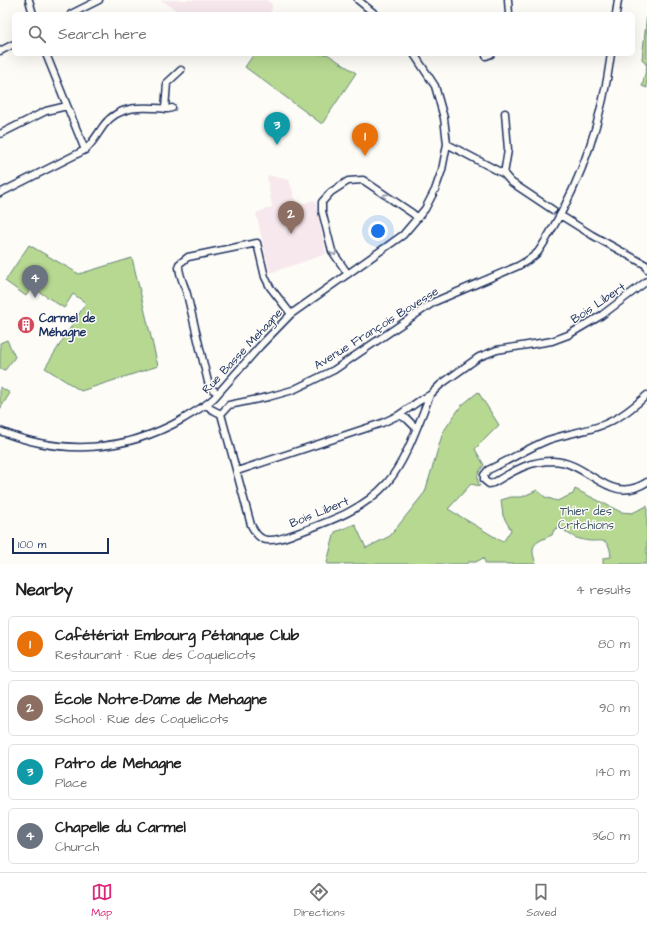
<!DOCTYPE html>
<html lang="en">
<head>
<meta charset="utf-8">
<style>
  :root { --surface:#fff; --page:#f6f6f6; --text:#222; --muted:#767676; --line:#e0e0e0; --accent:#db2777 }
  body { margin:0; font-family:"Architects Daughter",sans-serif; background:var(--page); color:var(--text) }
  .scale { position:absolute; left:12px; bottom:10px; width:97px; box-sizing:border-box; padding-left:4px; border:2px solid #1b2f5e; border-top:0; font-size:11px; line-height:14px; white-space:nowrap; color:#1b2f5e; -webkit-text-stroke:3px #fdfcf7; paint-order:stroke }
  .you { position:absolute; left:378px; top:231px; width:14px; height:14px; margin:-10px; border:3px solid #fff; border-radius:50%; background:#1a73e8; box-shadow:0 0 0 6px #1a73e833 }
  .badge { display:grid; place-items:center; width:26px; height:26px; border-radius:50%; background:var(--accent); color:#fff; font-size:13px; font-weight:700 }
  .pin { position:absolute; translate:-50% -33px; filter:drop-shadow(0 1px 2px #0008) }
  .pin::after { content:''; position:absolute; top:21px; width:14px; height:12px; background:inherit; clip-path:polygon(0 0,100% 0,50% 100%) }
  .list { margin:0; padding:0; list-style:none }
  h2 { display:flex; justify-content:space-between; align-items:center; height:52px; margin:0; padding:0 16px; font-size:17px }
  h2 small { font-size:13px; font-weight:400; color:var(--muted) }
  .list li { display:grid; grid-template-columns:26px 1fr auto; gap:12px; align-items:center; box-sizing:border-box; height:56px; margin:0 8px 8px; padding:0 8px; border:1px solid var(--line); border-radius:6px }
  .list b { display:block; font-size:15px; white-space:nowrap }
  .list p { margin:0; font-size:13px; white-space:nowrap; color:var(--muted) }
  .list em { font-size:13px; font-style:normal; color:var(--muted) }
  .icon { flex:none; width:22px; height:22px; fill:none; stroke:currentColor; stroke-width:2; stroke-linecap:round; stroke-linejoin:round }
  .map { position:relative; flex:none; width:647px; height:564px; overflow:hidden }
  .search { position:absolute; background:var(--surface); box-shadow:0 4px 16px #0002; left:12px; right:12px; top:12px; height:44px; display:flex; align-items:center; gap:10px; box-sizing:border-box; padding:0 14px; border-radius:6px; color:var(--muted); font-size:15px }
  .sheet { height:308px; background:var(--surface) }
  nav { display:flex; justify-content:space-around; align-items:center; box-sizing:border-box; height:56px; border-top:1px solid var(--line); background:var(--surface); font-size:11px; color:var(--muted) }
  nav a { display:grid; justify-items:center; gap:2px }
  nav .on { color:var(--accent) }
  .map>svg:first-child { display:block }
  .built { fill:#f7e8ed }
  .green { fill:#b6d891; stroke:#688478 }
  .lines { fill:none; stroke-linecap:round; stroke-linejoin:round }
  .minor-casing { stroke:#1b2f5e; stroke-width:9 }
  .minor { stroke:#fdfcf7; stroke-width:6 }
  .oneway { stroke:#8c96aa }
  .labels { text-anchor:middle; stroke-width:3; stroke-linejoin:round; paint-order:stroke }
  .street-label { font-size:12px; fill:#1b2f5e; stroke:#fdfcf7 }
  .poi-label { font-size:12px; font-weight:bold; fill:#1b2f5e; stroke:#fdfcf7; text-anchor:start }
  .park-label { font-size:12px; fill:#42596b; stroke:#fdfcf7 }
</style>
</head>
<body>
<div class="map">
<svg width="647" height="564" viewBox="0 0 647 564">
  <rect width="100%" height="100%" fill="#fdfcf7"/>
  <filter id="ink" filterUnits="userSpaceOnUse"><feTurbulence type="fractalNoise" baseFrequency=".025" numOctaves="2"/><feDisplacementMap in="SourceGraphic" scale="8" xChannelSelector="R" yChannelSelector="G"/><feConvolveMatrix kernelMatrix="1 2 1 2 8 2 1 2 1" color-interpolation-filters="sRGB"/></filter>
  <g filter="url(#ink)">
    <path class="built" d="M161,0H266L272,4V9L269,14H182Z
      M267,175L289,180L297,205L315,200L326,254L270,273L256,213L272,207Z"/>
    <path class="green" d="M647,14V88L642,86L647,66L642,59Z
      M254,54H327L356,73L322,124L245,67Z
      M29,245L79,274L132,258L158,366L81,391L45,368L86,303L73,294L64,308L32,287L26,296L5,281Z
      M7,340L15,357L5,370L0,369V343Z
      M0,387L10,393L0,409Z
      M478,392L499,425L475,449L484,465C478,473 475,477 480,486L471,484L448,509L503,542L511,530L503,516L501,500L511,497H522L537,490L545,497L557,501L573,494L575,489L621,512L632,513L647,506V564H603V558L611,557C609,533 599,544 584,540C574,538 567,534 560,526L554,530L552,535C534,543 529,544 536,564H486L483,558L476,562H468L467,564H328L327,562L335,532L355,524L366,548L390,536L425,492L443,432L461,406Z"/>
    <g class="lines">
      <defs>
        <path id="minor" d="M29,0L33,14
          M358,0L375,14
          M508,0L509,14
          M71,14L99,0
          M616,14L618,0
          M0,51L14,44
          M46,54L85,150
          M486,56L491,54
          M165,109L167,83L181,70
          M0,134L46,111L67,106
          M447,144L504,174L508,150L505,113
          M504,174L511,182L553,210
          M0,193L85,150C93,143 98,133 104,125C120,104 145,107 168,109L172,108
          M560,215L592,235L646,265L647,269
          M348,274L332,251L322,211V202L331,192L348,181L363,180L412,213L418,218
          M218,393L212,389L208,382L187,294C184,284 178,273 179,264L188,257L257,243L265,277L270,287L291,314
          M647,395C637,404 627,413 615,419C595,431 570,432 548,440C528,448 508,461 488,470L484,475V480L489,484L493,483C514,471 528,461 553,461C590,462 609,507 647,482
          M207,405L211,409L221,414L229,405L268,397L293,390L334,370L434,302L518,266C525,262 533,258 538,252C543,245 547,238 551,231C583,178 603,115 611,54
          M221,414L251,525C255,532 259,540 268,540C279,541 290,535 300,532C333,520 364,509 387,483C406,461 419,422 430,395
          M399,415L407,419L416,428
          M0,431C62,456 125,452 183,419C194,412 204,407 214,398L260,346L291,314L403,235L425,209L435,190L442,170L447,144L446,135L444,118L435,86L414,54
          M237,471L382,423L399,415L419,401L430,395L440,385L479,357L497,350L552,341L568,335L602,315L647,281"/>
      </defs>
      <use href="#minor" class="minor-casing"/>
      <use href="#minor" class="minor"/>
    </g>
    <defs><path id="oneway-chevron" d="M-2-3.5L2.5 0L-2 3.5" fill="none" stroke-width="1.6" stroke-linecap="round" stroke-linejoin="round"/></defs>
    <g class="oneway">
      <use href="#oneway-chevron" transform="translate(386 196) rotate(-146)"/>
      <use href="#oneway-chevron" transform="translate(334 253) rotate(63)"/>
    </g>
  </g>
  <defs>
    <symbol id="building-disc" viewBox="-11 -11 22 22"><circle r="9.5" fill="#d1495b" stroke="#fdfcf7"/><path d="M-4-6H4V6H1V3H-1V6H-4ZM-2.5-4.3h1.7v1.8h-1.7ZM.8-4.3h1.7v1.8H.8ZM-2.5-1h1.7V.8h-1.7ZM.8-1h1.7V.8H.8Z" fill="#fff"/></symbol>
  </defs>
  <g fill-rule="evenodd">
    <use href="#building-disc" x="16" y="315" width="20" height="20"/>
  </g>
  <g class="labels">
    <g class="street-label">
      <text transform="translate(598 303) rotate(-34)" y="4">Bois Libert</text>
      <text transform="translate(376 328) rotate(-32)" y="4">Avenue François Bovesse</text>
      <text transform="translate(242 351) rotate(-47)" y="4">Rue Basse Mehagne</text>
      <text transform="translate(319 512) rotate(-22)" y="4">Bois Libert</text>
    </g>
    <g class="poi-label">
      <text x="39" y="322">Carmel de<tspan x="39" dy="14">Méhagne</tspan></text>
    </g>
    <g class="park-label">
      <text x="586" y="515">Thier des<tspan x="586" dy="14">Critchions</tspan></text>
    </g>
  </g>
</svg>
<div class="scale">100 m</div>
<div class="you"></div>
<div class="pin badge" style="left:365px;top:156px;background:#e8710a">1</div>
<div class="pin badge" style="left:291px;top:234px;background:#8d6e63">2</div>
<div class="pin badge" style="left:277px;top:145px;background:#0f9aa8">3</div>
<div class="pin badge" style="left:35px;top:298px;background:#6b7280">4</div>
<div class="search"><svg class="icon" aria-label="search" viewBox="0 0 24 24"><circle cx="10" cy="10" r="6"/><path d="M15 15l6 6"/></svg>Search here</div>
</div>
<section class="sheet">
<h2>Nearby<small>4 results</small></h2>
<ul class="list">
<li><span class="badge" style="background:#e8710a">1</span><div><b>Cafétériat Embourg Pétanque Club</b><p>Restaurant · Rue des Coquelicots</p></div><em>80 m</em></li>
<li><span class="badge" style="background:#8d6e63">2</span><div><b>École Notre-Dame de Mehagne</b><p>School · Rue des Coquelicots</p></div><em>90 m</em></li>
<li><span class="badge" style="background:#0f9aa8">3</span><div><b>Patro de Mehagne</b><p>Place</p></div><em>140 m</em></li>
<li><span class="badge" style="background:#6b7280">4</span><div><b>Chapelle du Carmel</b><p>Church</p></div><em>360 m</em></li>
</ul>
</section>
<nav>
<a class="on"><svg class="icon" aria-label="map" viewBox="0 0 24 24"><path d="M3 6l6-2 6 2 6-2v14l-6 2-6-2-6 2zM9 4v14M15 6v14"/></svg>Map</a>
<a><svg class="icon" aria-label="directions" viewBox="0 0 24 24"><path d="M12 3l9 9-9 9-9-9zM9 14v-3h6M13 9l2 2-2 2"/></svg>Directions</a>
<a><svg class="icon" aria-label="saved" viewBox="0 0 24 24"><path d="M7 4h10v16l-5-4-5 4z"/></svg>Saved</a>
</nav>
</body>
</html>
